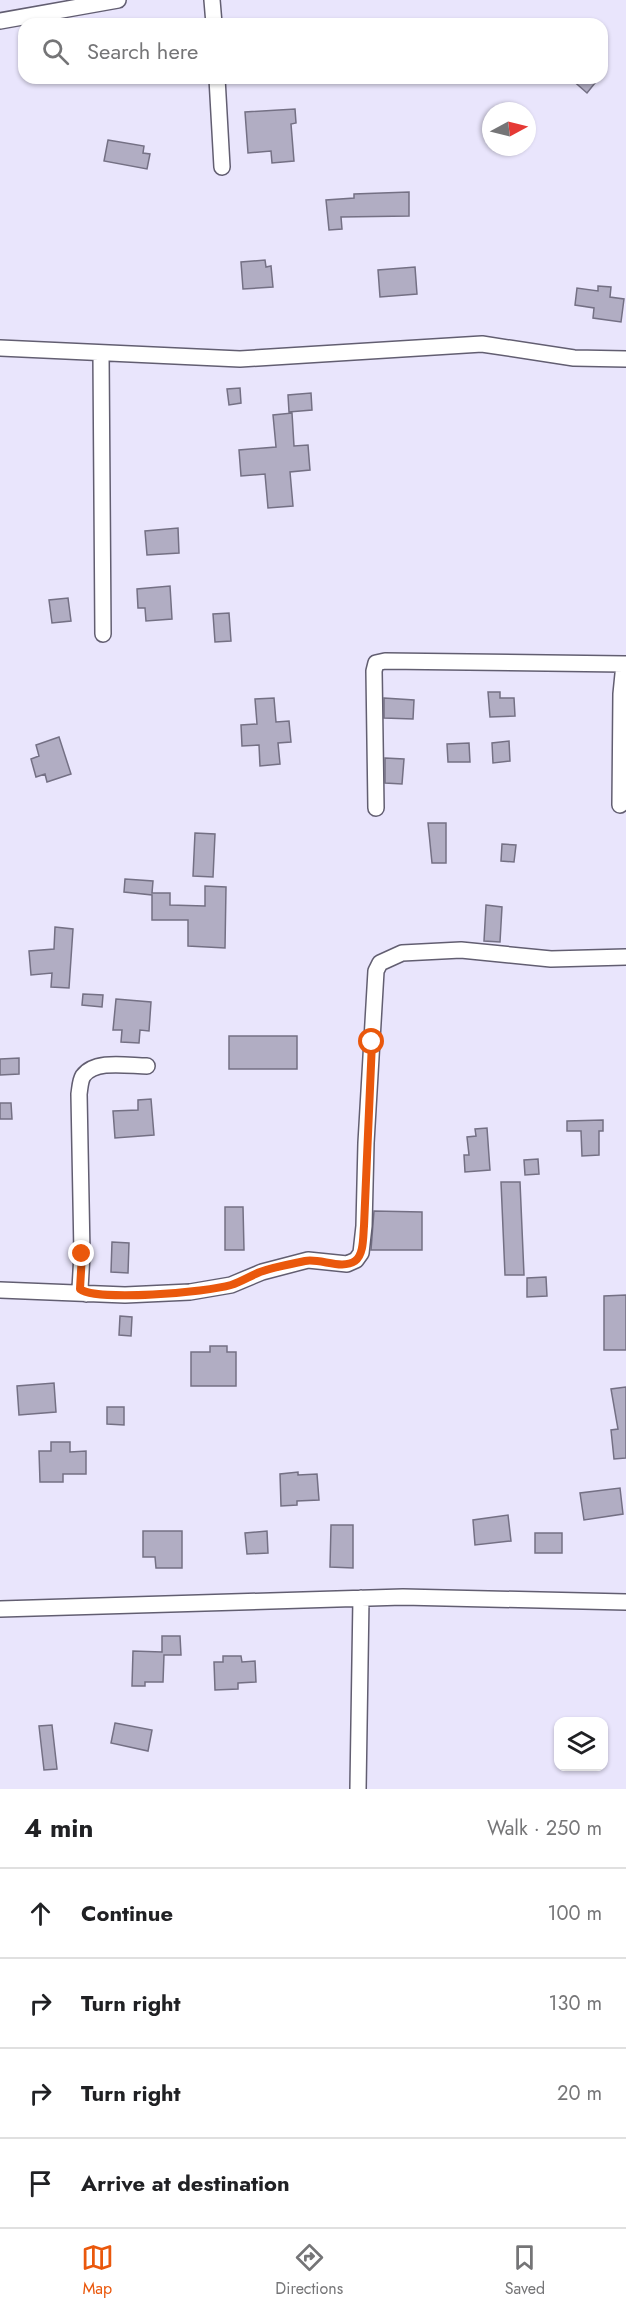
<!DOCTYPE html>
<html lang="en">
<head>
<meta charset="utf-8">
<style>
  :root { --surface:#fff; --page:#f6f6f6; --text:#202124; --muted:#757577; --line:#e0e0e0; --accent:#ea580c }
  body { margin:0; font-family:Jost,sans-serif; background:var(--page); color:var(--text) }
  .controls { position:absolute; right:18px; bottom:18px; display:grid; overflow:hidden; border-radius:12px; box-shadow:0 2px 4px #0004 }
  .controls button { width:54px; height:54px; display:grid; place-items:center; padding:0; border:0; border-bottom:2px solid var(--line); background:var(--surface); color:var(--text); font:30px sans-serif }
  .compass { position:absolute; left:482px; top:102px; width:54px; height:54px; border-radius:50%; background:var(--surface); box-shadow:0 2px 4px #0004; rotate:83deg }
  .stop { position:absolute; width:18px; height:18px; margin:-14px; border:4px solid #ea580c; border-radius:50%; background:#fff }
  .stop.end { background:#ea580c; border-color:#fff; box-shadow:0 2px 6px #0008 }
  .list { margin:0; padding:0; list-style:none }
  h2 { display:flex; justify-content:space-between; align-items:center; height:78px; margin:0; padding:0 24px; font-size:26px }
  h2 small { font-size:20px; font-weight:400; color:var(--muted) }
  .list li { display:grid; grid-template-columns:39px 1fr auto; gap:18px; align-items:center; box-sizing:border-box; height:90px; padding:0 24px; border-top:2px solid var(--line) }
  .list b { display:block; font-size:22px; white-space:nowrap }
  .list em { font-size:20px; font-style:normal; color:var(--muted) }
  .icon { flex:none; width:33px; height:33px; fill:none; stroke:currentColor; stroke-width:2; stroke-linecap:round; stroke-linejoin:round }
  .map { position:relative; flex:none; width:626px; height:1789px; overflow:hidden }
  .search { position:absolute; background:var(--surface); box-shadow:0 2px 4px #0004; left:18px; right:18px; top:18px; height:66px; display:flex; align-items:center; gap:15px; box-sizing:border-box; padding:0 21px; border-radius:18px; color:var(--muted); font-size:22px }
  .sheet { height:438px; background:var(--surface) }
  nav { display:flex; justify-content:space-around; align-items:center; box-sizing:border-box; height:84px; border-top:2px solid var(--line); background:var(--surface); font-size:16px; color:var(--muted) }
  nav a { display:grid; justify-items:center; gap:3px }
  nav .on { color:var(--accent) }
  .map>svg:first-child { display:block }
  .building { fill:#b1adc3; stroke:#747084; stroke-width:1.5 }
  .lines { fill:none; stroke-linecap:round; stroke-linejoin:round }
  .street-casing { stroke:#625e71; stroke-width:18 }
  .street { stroke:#fff; stroke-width:15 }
  .route { stroke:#ea580c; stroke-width:8 }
</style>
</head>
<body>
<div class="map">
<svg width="626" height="1789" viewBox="0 0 626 1789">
  <rect width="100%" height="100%" fill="#e9e5fc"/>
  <path class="building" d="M570,78H599L587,93Z
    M295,109L296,123L291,124L294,161L272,163L271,151L248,153L245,112Z
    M108,140L144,146L143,153L150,154L147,169L104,161Z
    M409,192V216L341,217L342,229L329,230L326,200L354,198V194Z
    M265,260L266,267L271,266L273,287L243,289L241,262Z
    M415,267L417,294L380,297L378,270Z
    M598,286L611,287L610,297L624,299L621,322L593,318L594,308L575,305L577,288L598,291Z
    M240,388L241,403L229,405L227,389Z
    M311,393L312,410L289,412L288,395Z
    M292,413L294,446L308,445L310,470L290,472L293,506L268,508L265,474L241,476L239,450L276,447L273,415Z
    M178,528L179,553L147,555L145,531Z
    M170,586L172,619L146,621L145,608H138L137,589Z
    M68,598L71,621L52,623L49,600Z
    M229,613L231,641L215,642L213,614Z
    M488,692H500V698H514L515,716L490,717Z
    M274,698L276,722L289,721L291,742L278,743L280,764L260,766L259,745L242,746L241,725L257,724L255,699Z
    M384,698L414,700L413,719L384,718Z
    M59,737L71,774L47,782L45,774L36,777L31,759L39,756L36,745Z
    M509,741L510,761L493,763L492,743Z
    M469,743L470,762H448L447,744Z
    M385,758L404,759L402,784L385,783Z
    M428,823H446V863H432Z
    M195,833L215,834L213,877L193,876Z
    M502,844L516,845L514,862L501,861Z
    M125,879L153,881L152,893H170V905L205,906V886L226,887L225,948L188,946V920H152V895L124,892Z
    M486,905L502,907L500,942L484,941Z
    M55,927L73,929L69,988L51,987L52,973L31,975L29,951L54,949Z
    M83,994L103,995L102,1007L82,1005Z
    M116,999L151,1002L149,1031L140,1030L139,1043L121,1042L122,1030H113Z
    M229,1036H297V1069H229Z
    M19,1058V1074L0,1075V1059Z
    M151,1099L154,1135L115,1138L113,1111L138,1110V1100Z
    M0,1103H11L12,1119H0Z
    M603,1120V1131H599V1155L582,1156L581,1131H567V1121Z
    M487,1128L490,1170L465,1172L464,1155H469L467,1137L476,1136L475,1129Z
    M538,1159L539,1174L525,1175L524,1160Z
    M501,1182H520L524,1275H505Z
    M225,1207H243L244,1250H225Z
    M374,1211L422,1212V1250H371Z
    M112,1242L129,1243L128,1273L111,1272Z
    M546,1277L547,1296L527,1297V1278Z
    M626,1295V1350H604V1296Z
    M120,1316L132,1317L131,1336L119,1335Z
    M210,1346H227V1352H236V1386H191V1352H210Z
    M54,1383L56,1412L19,1415L17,1386Z
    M626,1387V1458L614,1459L611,1430L618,1429L611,1389Z
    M107,1407H124V1425L107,1424Z
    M51,1442H70V1452L86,1451V1474H63V1482H40L39,1451H51Z
    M298,1472V1475L317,1474L319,1500L297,1501V1505L281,1506L280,1474Z
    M620,1488L623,1514L584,1520L580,1493Z
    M508,1515L511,1541L475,1545L473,1520Z
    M331,1525H353V1568L330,1567Z
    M143,1531H182V1568H156L155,1557H143Z
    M267,1531L268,1553L247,1554L245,1533Z
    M535,1533H562V1553H535Z
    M162,1636H180L181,1655H164L163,1682H145V1686H132L133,1651L162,1652Z
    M223,1656H241L242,1662L255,1661L256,1682L238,1683V1689L215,1690L214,1662H223Z
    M115,1723L152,1730L148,1751L111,1743Z
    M52,1725L57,1769L44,1770L39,1726Z"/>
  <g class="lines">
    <defs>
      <path id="street" d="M212,0L214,24
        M0,21L118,0
        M217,78L222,167
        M0,348L240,359L482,344L574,358L626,359
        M101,354L103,634
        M620,805L621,694L624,664H626
        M376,808L374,671L376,663L385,661L624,664
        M0,1290L125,1295L190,1292L231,1285L262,1272L308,1260L347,1264L356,1260L361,1253L364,1226L366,1143L376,971L380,963L402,953L461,950L551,959L626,957
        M86,1294L80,1289L82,1254L79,1094C80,1088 80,1081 83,1076C95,1059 129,1066 147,1066
        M0,1609L403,1597L626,1602
        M358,1789L361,1598"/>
    </defs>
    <use href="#street" class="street-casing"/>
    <use href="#street" class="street"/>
  </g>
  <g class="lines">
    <path class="route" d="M82,1254L80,1289C97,1302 207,1292 231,1285C241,1282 250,1276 260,1272C274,1267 291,1264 305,1261C320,1258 342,1270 355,1261C364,1255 363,1236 364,1226L372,1042"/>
  </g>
</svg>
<div class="controls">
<button><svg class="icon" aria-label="layers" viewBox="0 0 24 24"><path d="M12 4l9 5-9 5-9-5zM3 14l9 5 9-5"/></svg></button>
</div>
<svg class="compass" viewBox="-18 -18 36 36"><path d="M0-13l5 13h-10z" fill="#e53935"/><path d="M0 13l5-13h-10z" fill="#757577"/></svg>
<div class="stop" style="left:372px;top:1042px"></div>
<div class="stop end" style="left:82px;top:1254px"></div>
<div class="search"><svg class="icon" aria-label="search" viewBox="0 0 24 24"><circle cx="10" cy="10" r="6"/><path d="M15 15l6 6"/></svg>Search here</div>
</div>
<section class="sheet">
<h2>4 min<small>Walk · 250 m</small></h2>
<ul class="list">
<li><svg class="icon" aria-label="ahead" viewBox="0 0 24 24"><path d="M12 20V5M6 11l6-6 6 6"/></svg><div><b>Continue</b></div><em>100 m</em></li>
<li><svg class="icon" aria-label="right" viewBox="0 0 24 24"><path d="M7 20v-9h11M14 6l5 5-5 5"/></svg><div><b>Turn right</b></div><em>130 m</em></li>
<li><svg class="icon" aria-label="right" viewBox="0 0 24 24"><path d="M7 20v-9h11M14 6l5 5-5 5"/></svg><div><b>Turn right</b></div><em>20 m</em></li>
<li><svg class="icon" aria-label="arrive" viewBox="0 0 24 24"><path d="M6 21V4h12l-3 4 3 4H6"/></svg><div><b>Arrive at destination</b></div></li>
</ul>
</section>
<nav>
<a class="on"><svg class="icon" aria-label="map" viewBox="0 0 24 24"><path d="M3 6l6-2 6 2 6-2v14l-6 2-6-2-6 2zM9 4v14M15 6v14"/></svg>Map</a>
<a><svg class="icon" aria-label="directions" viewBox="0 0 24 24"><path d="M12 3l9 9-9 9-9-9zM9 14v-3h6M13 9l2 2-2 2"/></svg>Directions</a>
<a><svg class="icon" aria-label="saved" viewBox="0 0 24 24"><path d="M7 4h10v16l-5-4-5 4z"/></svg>Saved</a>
</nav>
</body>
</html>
